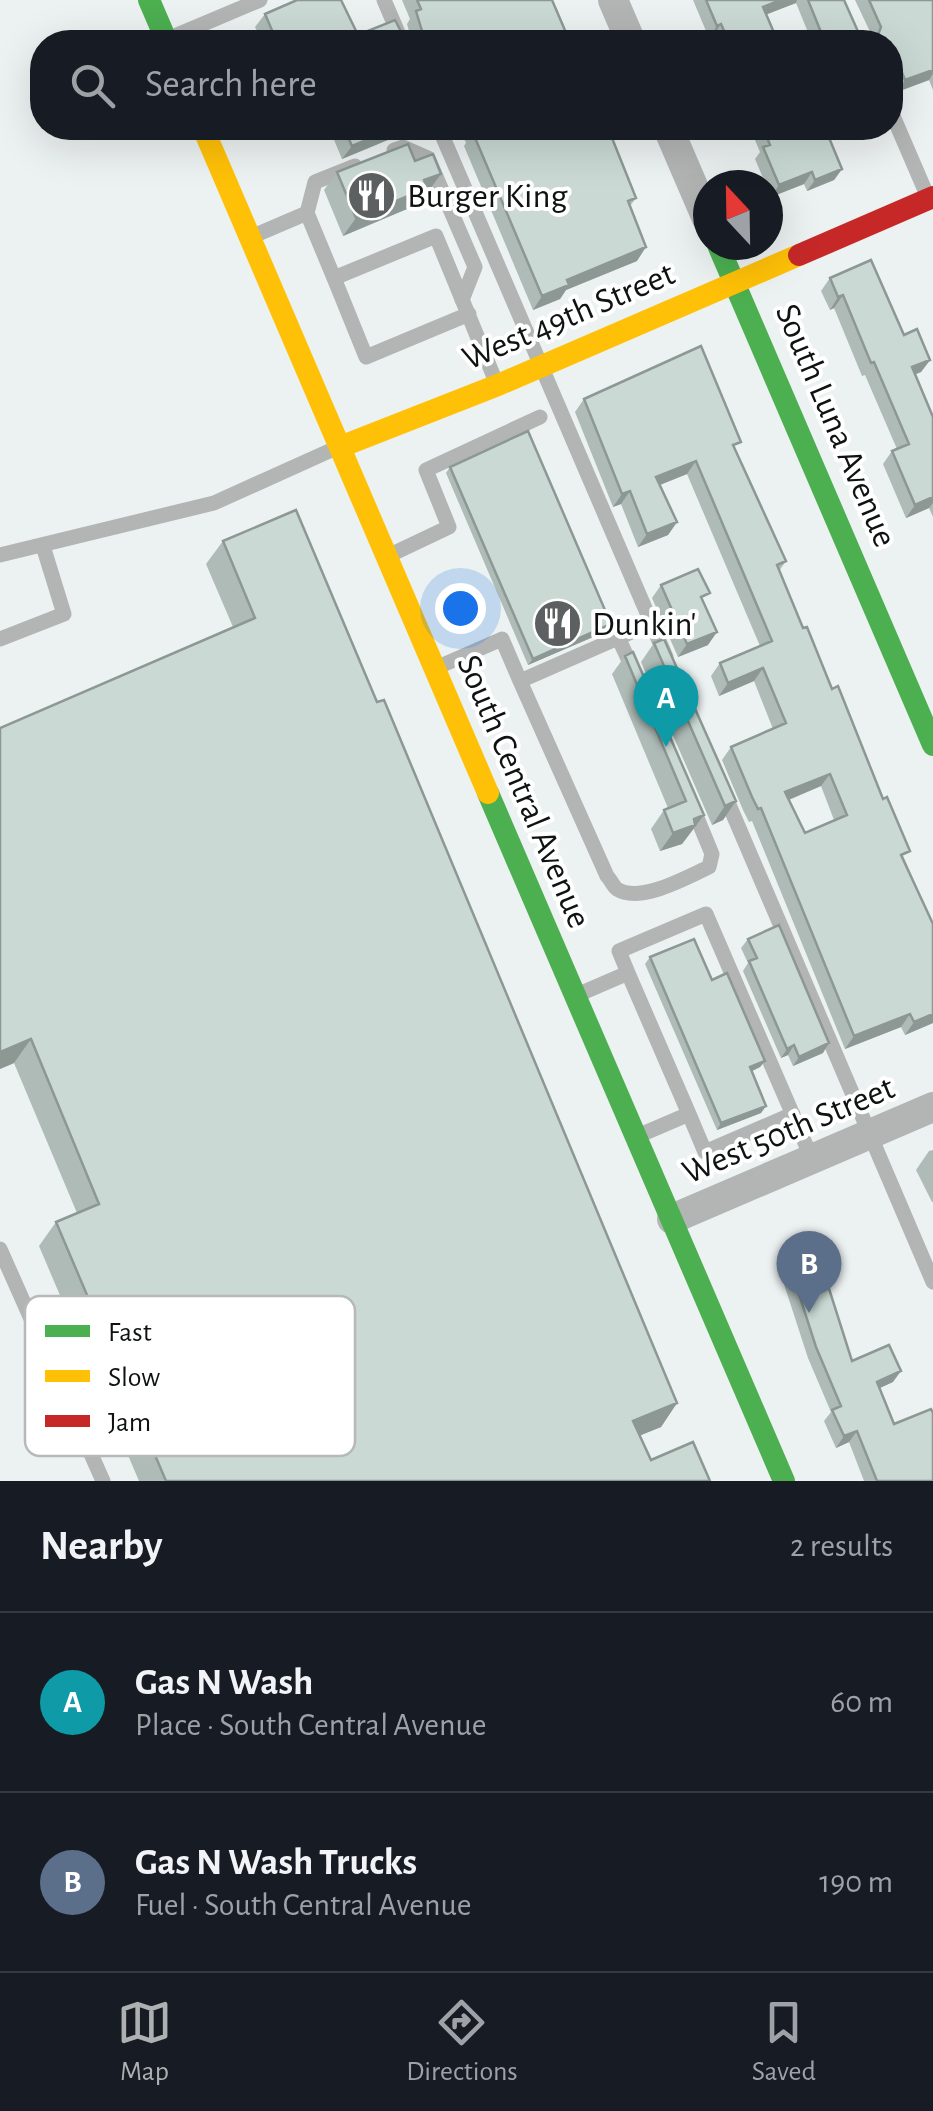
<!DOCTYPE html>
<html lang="en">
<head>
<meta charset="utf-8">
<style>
  :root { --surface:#171b24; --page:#20242c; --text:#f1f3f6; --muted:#9ea1a6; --line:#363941; --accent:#aeb1b2 }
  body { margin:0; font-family:"Alegreya Sans",sans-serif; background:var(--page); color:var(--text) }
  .compass { position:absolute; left:693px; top:170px; width:90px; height:90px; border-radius:50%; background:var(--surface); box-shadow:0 10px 40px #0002; rotate:338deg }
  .you { position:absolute; left:460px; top:608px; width:35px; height:35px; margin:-25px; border:8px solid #fff; border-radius:50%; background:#1a73e8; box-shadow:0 0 0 15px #1a73e833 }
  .badge { display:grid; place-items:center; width:65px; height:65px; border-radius:50%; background:var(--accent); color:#fff; font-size:32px; font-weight:700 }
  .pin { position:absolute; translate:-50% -82px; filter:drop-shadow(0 2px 5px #0008) }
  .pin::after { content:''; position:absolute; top:52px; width:35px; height:30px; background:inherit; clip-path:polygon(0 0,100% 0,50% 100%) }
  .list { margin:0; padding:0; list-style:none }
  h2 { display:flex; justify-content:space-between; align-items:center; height:130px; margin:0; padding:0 40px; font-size:42px }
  h2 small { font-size:32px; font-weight:400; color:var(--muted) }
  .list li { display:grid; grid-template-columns:65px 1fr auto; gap:30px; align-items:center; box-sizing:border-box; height:180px; padding:0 40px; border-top:2px solid var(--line) }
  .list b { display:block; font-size:38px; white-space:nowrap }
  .list p { margin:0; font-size:32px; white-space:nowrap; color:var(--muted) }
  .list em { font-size:32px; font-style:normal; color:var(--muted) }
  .icon { flex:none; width:55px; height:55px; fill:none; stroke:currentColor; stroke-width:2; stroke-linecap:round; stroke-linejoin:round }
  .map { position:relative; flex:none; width:933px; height:1481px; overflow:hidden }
  .search { position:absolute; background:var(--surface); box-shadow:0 10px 40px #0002; left:30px; right:30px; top:30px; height:110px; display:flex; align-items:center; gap:25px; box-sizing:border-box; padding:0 35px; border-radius:40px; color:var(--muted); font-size:38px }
  .sheet { height:490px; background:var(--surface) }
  nav { display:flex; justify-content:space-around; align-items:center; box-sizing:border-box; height:140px; border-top:2px solid var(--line); background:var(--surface); font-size:28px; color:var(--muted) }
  nav a { display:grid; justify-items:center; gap:5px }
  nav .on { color:var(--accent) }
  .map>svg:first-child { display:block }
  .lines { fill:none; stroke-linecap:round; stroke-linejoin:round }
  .lane { stroke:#b3b5b5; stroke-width:15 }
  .street { stroke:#b3b5b5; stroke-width:30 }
  .fast { stroke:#4caf50; stroke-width:22 }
  .slow { stroke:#ffc107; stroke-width:22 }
  .jam { stroke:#c62828; stroke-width:22 }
  .wall { fill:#aebbb6; fill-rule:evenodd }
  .shaded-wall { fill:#8d9894 }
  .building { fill:#cad9d4; stroke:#8d9894; stroke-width:2.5; fill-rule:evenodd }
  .labels { text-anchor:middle; stroke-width:8; stroke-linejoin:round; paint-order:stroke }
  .poi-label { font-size:35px; fill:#0f1212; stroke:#fff; text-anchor:start }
  .street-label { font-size:35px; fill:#0f1212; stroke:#fff }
  .key { fill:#fff; stroke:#b7b8b8; stroke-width:2.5 }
  .key-label { font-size:28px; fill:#0f1212 }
</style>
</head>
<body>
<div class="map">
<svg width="933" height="1481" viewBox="0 0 933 1481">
  <rect width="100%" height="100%" fill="#ecf1f1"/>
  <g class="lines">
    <path class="lane" d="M384,0L402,42
      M170,38L260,0
      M890,109L927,195
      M439,128L666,657
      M394,150L403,147L428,158L475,267L462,300
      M307,213L315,182L355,166
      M253,236L307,213L334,278L436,236L496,382
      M334,278L366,357L469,314
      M0,555L214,503L336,448
      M390,555L449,527L426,470L540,417
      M618,637L634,672
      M0,639L64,614L43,546
      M438,667L502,639L520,681L634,631
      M520,681L607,876C611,880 613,886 617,889C640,904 687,877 709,867L712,854L693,808
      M724,793L933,1282
      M628,973L619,951L706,914L812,1159
      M577,995L628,973L689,1114L640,1135
      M689,1114L705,1152L793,1114
      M0,1249L103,1481"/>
    <path class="street" d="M613,0L631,42
      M668,128L708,221
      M672,1219L933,1107"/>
    <path class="fast" d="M149,0L167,42
      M718,245L933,745
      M488,793L784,1481"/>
    <path class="slow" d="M203,128L488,793
      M340,447L498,385L799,255"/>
    <path class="jam" d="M799,255L933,197"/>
  </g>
  <path class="wall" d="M402,0H552L570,42H262L255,27L265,14L358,35L411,38L407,24L410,19Z
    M693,0H844L860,36L868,41H872L873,38L855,0H933V90L929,80L897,92L890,76V42H812L796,3L766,14L778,42H716L713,36L709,38Z
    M329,128H410L407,132L342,159Z
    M459,128H608L636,198L630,206L637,261L566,290L560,299L533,310L464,146L466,143Z
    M750,128H825L842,169L834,180L807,191L804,184L771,197L768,185H766L755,159L760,152Z
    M415,161L441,174L428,192L423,194L414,206L343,236L324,190L337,172Z
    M830,278L904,335L930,360L921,372L916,374L933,417V517L929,508L906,518L883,464L892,451L897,449L865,375L862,376L834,308L830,310L821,291Z
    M584,399L735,450L786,561L779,571L803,628L933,924V1023L905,1035L901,1027L845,1049L752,821L749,822L743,810L722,760L731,747L773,729L754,681L719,696L711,676L720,663L760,646L687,474L660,485L677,522L668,535L638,547L621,504L613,507L575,412ZM821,786L834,820L805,833L789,800Z
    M450,467L607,631L528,665L446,473Z
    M223,541L677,1403L661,1427L640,1435L651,1460L710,1481H139L39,1246L56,1222L77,1213L14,1063L0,1069V728L233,627L206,564Z
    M661,585L703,602L708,645L678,657L652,598Z
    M654,643L736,801L723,820L712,825L641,662Z
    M625,656L704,815L682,844L660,851L651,829L664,810L668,808L612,674Z
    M748,939L823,1053L793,1066L788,1055L781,1058L743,971L748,963L741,948Z
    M650,957L712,980L765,1061L760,1067L752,1071L766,1106L761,1113L717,1130L645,964Z
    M933,1150V1202H932L916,1170L929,1151Z
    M789,1263L852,1361L893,1382L879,1388L894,1424L933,1481H864L849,1442L836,1448L824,1421L831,1412L808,1358L781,1275Z"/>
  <path class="shaded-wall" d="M781,0H797L796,3L755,19L763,7Z
    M721,24L713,36L709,38L717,26Z
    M933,70V74L929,80L897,92L905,80Z
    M395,128H410L407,132L342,159L352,146Z
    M842,169L834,180L807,191L815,180Z
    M812,172L804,184L771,197L779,185Z
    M441,174L428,192L423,194L414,206L343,236L356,218L424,180Z
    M646,247L637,261L566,290L560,299L533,310L542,296L567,280Z
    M843,295L834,308L830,310L838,297Z
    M930,360L921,372L903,379L912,367Z
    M696,461L687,474L647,490L656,477Z
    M630,491L621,504L613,507L622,494Z
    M933,497V503L929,508L906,518L915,505Z
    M677,522L668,535L638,547L647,534Z
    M611,624L607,631L528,665L533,659Z
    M717,632L708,645L678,657L687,644Z
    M763,668L754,681L719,696L728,683Z
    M830,774L821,786L776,805L785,792Z
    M736,801L723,820L712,825L725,806Z
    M704,815L682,844L660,851L673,833Z
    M910,1014L901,1027L845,1049L854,1036Z
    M933,1014V1023L905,1035L914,1022Z
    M31,1039L14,1063L0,1069V1052Z
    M829,1043L823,1053L793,1066L799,1057Z
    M794,1045L788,1055L781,1058L787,1049Z
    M765,1061L760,1067L746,1074L750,1067Z
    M766,1106L761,1113L717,1130L721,1123Z
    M901,1371L893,1382L869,1393L877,1382Z
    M677,1403L661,1427L617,1445L633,1421Z
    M857,1431L849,1442L836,1448L844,1436Z"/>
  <path class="building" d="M297,0H341L358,35L395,20L404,37L417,38L422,31L416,11L421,9L417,0H552L570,42H277L265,14Z
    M706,0H781L763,7L778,42H729L721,24L717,26Z
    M808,0H844L860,36L868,41L876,40L881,27L869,0H933V70L905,80L893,50L890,51V42H825Z
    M344,128H395L352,146Z
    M474,128H608L636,198L628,201L646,247L567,280L569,285L542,296L473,133L476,131Z
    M763,128H825L842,169L815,180L812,172L779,185L763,147L770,145Z
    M408,144L415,161L433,154L441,174L424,180L427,188L356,218L337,172Z
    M871,260L904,335L917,329L930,360L912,367L933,417V497L915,505L892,451L909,444L874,362L871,363L843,295L838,297L830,278Z
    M701,346L741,442L733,445L786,561L777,565L803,628L807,627L832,689L838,686L883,799L887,797L910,851L901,855L933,924V1014L914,1022L910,1014L854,1036L761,808L758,809L752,797L731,747L786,723L763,668L728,683L720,663L772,641L696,461L656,477L677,522L647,534L630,491L622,494L584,399ZM830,774L847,815L805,833L785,792Z
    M528,431L611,624L533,659L450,467Z
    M296,510L377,702L384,700L677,1403L633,1421L651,1460L693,1442L710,1481H166L56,1222L99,1204L31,1039L0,1052V728L255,618L223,541Z
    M698,569L710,593L701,597L717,632L687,644L661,585Z
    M664,639L736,801L725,806L654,643Z
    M633,652L704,815L694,819L695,825L673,833L664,810L686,801L625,656Z
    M779,925L829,1043L799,1057L794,1045L787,1049L749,961L757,958L748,939Z
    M694,939L712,980L727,973L765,1061L750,1067L766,1106L721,1123L650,957Z
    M818,1254L852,1361L889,1345L901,1371L877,1382L894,1424L931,1409L933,1413V1481H877L857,1431L844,1436L832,1410L841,1406L816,1347L789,1263Z"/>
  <defs>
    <symbol id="restaurant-disc" viewBox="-11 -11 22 22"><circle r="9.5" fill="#5c6060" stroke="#fff"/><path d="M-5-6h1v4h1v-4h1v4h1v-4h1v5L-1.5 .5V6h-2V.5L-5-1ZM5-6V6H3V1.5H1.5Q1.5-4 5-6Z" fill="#fff"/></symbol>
  </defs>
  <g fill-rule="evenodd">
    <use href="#restaurant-disc" x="344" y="168" width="55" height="55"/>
    <use href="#restaurant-disc" x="530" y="596" width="55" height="55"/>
  </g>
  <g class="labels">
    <g class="poi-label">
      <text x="407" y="207">Burger King</text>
      <text x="592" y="635">Dunkin'</text>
    </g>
    <g class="street-label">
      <text transform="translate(568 315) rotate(-23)" y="12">West 49th Street</text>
      <text transform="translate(837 425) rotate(67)" y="12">South Luna Avenue</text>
      <text transform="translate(525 791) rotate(67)" y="12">South Central Avenue</text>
      <text transform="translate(788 1129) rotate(-23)" y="12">West 50th Street</text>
    </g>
  </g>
  <rect x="25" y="1296" width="330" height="160" rx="15" class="key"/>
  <rect x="45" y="1325" width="45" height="12" fill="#4caf50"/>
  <rect x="45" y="1370" width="45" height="12" fill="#ffc107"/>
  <rect x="45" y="1415" width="45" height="12" fill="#c62828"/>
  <g class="key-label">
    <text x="108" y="1341">Fast</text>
    <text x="108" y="1386">Slow</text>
    <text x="108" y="1431">Jam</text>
  </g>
</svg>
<svg class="compass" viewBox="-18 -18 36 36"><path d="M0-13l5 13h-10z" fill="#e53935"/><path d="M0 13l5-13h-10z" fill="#9ea1a6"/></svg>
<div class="you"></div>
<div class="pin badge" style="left:666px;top:747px;background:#0f9aa8">A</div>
<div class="pin badge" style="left:809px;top:1313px;background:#5c6f8a">B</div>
<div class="search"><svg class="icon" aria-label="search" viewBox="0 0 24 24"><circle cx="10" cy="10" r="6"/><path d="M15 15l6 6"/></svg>Search here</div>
</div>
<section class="sheet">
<h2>Nearby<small>2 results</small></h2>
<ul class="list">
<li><span class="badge" style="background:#0f9aa8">A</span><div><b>Gas N Wash</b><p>Place · South Central Avenue</p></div><em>60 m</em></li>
<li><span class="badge" style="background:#5c6f8a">B</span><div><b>Gas N Wash Trucks</b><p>Fuel · South Central Avenue</p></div><em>190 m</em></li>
</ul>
</section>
<nav>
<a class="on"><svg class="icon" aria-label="map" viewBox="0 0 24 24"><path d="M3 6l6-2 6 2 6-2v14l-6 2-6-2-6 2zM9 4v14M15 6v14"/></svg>Map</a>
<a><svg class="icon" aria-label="directions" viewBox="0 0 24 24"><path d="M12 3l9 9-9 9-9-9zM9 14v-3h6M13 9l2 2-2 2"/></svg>Directions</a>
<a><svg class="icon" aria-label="saved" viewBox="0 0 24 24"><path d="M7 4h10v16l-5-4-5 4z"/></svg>Saved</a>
</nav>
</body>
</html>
